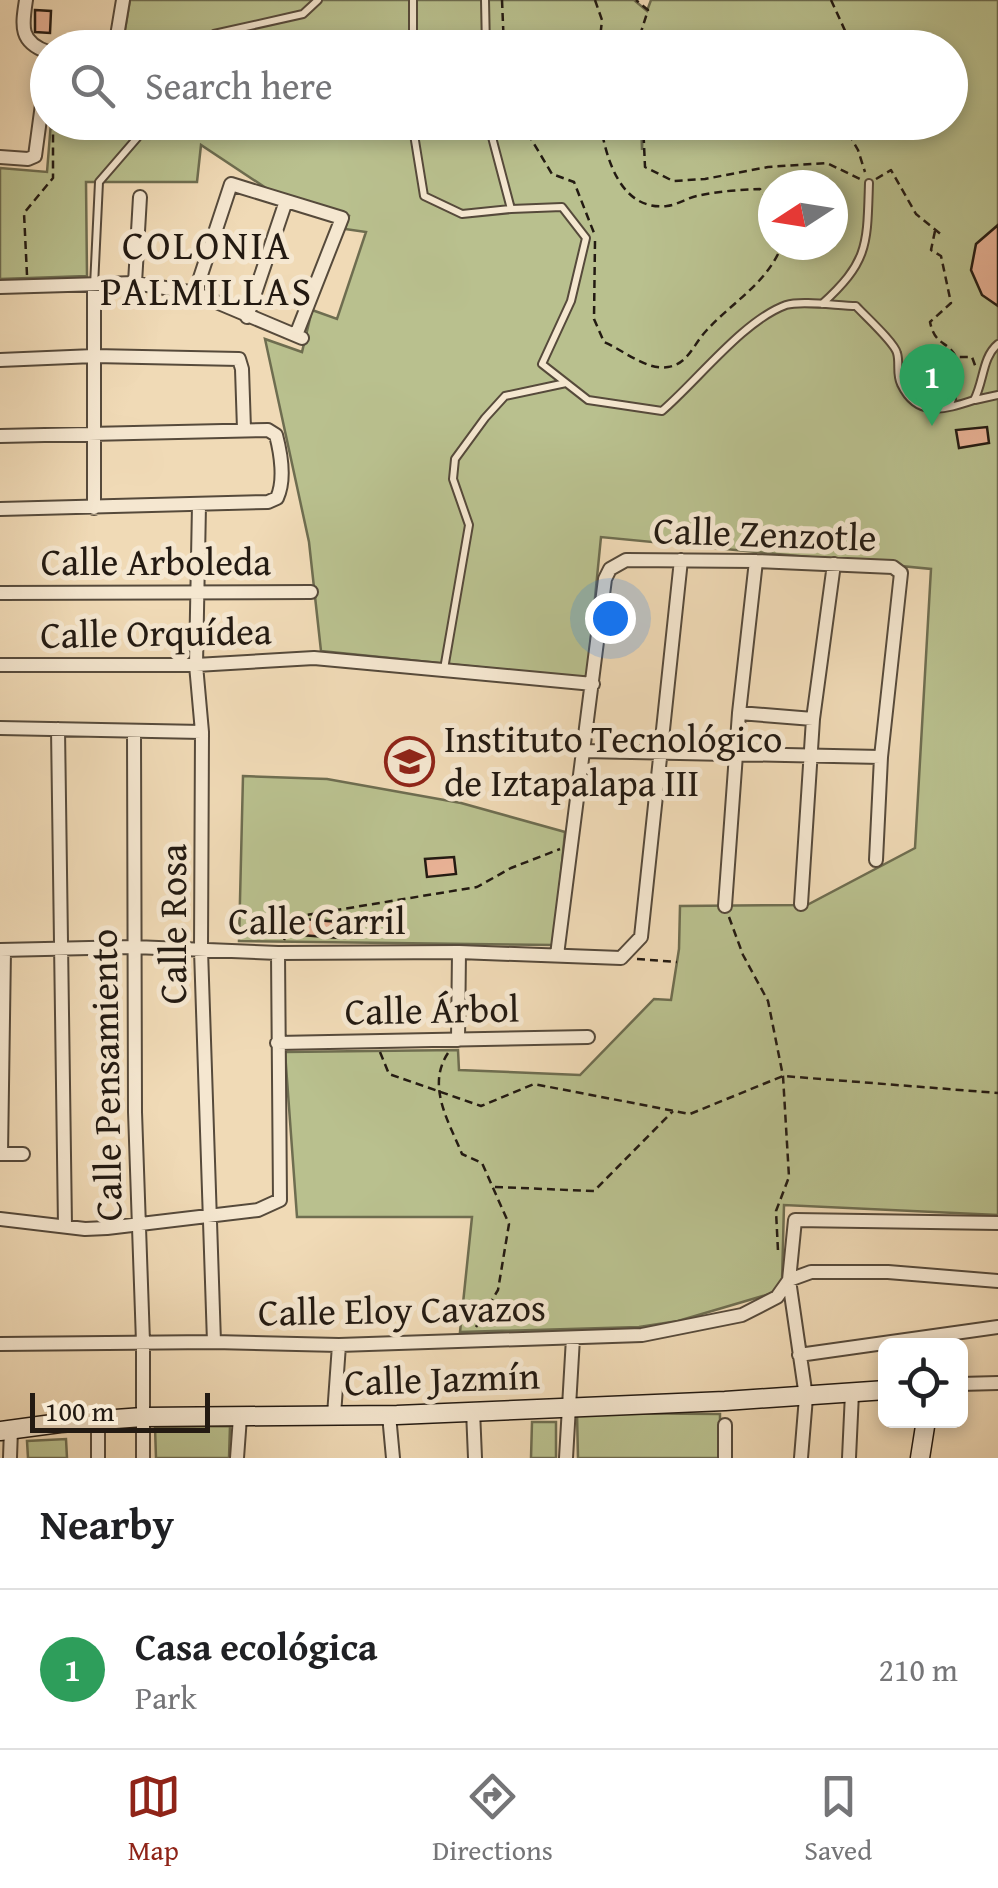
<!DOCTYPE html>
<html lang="en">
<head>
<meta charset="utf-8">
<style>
  :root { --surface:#fff; --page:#f6f6f6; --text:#202124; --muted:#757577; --line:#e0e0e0; --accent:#8f2418 }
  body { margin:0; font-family:"Gentium Book Plus",serif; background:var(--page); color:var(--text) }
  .controls { position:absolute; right:30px; bottom:30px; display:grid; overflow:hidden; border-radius:15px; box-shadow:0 5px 15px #0003 }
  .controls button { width:90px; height:90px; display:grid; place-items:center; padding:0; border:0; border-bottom:2px solid var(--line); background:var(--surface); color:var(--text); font:50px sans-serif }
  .compass { position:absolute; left:758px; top:170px; width:90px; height:90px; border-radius:50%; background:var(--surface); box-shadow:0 5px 15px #0003; rotate:258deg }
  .scale { position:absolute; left:30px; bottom:25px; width:180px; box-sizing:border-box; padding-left:10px; border:5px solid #231a12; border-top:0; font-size:28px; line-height:35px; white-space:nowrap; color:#231a12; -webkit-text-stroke:8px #f5e7d0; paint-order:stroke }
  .you { position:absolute; left:610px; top:618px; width:35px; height:35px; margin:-25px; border:8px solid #fff; border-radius:50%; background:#1a73e8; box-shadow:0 0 0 15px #1a73e833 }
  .badge { display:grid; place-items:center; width:65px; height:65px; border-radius:50%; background:var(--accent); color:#fff; font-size:32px; font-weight:700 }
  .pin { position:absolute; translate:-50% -82px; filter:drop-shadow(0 2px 5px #0008) }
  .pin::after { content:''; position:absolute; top:52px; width:35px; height:30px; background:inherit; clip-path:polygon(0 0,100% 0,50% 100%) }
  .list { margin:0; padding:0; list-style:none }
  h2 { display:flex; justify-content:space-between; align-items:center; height:130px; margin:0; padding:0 40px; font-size:42px }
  h2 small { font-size:32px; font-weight:400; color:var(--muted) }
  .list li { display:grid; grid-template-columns:65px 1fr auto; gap:30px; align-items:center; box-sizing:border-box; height:160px; padding:0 40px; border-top:2px solid var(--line) }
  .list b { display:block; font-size:38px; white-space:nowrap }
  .list p { margin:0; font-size:32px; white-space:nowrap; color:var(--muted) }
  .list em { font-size:32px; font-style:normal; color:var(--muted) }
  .icon { flex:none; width:55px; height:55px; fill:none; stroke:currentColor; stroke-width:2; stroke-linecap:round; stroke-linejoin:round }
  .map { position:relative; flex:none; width:998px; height:1458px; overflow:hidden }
  .search { position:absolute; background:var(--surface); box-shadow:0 5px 15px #0003; left:30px; right:30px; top:30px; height:110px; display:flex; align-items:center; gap:25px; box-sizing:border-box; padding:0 35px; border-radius:55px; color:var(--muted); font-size:38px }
  .sheet { height:290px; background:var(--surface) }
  nav { display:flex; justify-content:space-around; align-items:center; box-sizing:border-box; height:140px; border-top:2px solid var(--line); background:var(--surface); font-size:28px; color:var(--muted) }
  nav a { display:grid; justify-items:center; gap:5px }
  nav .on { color:var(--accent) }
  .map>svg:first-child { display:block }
  .green { fill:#b9c08e; stroke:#6e6d50; stroke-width:2.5; fill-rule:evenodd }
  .building { fill:#eab397; stroke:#231a12; stroke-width:2.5 }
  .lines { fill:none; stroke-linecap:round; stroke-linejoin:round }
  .lane-casing { stroke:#564a3b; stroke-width:10 }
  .street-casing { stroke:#564a3b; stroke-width:16 }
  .secondary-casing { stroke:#231a12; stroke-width:21 }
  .path { stroke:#231a12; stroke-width:2.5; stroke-dasharray:8 5; stroke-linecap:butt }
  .lane { stroke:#f5e7d0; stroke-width:6 }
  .street { stroke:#f5e7d0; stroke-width:12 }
  .secondary { stroke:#f5e7d0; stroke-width:18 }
  .labels { text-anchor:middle; stroke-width:10; stroke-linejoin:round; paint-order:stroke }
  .street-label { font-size:38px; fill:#231a12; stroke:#f5e7d0 }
  .poi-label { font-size:38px; fill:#231a12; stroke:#f5e7d0; text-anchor:start }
  .neighbourhood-label { font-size:40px; letter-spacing:2.5px; fill:#231a12; stroke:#f5e7d0 }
</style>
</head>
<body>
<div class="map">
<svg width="998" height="1458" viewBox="0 0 998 1458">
  <rect width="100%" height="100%" fill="#f0dab6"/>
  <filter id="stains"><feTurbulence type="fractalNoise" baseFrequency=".002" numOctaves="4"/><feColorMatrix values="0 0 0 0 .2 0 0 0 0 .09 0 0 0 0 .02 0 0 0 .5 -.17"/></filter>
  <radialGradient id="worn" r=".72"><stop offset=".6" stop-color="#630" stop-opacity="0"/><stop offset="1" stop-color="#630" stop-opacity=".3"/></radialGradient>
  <path class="green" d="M130,0H482L484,47L122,48Z
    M485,0H634L647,11L651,0H998V1215L784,1205L782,1281L773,1293L678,1321L639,1327L460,1332L472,1217H297L285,1052L458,1050L459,1070L580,1075L654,999L671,1000L679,949L680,906L807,905L915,848L931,569L601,537L587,678L321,651L309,542L265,339L302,352L312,310L337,319L366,232L345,229L349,216L281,198L201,145L197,182H86L87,276L0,279V168L47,172L51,122H641L642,150L643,123L950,122V48L486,47ZM773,185H833V245H773Z
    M243,776L327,779L461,803L565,832L554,945L239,941Z
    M577,1413L720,1414V1458H578Z
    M532,1422H556V1458H531Z
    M230,1426L229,1458H156L155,1427Z
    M66,1439L67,1458H28L27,1441Z"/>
  <path class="building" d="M35,10L51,11L50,33L35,32Z
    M998,225V306L982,295L971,270L976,244Z
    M987,427L989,443L959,448L956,430Z
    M454,857L456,874L427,877L425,859Z
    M302,919L340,922L339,938L301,935Z"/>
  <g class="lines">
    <defs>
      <path id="lane" d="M485,0L486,48
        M189,48L214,34L303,14L318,0
        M413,48V0
        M412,122L424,196L462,214L511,209
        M488,122L511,209L562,207L586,238L571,301L542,364L588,400L662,411C698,380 744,320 786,305C802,300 839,306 856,306C865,316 894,342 897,353C900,363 896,374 901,384C917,418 944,410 974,400C984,382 982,357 998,344
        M94,286L99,182L137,138L142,122
        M822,304C869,261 867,245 869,183
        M975,400L998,395
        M931,411L933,402L916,395L918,382L952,399L949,407
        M444,669L469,525L453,479L455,459L485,418L505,396L566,383"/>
      <path id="street" d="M26,0C22,26 19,42 48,52
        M111,48L117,36L123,0
        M0,157L28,159L35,156L48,60
        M135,283L140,197
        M94,286V508
        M0,287L135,283L195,293L302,338
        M195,293L231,184L342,218L296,335
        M247,317L286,201
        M0,360L94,356L239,359L242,369L244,429
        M0,436L268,430L276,435C281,454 285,481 277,498L268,502L0,509
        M199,505L196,665L202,732L201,950L214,1342
        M0,593L311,592
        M0,665H196L314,658L593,684
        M739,713L813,719
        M0,728L202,732
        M58,729L65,1226
        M134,731L135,1112L143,1342V1458
        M583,751L881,757
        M801,904L813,719L834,564
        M725,906L739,713L756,561
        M0,950L134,947L278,953L459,952L621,958L641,937L681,560
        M557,955L605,579L610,569L626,560L756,561L893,567L901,573L881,757L876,860
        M458,1040L459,952
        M277,1043L588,1037
        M0,1154H23
        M1,1154L4,950
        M0,1219L85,1229L107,1228L258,1210L280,1200L278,953
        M0,1344L214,1342L339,1345L642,1335L742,1315L777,1297L789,1280L811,1272H888L998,1281
        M799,1355L998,1327
        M960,1384L998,1383
        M473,1410L475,1458
        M334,1415L339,1345
        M389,1415L393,1458
        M10,1458L11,1429
        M98,1458V1420
        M237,1458L240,1417
        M566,1458L573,1338
        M725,1458V1425
        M801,1458L806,1397L789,1280L795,1220L998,1223
        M849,1458L852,1393"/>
      <path id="secondary" d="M0,1431L60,1423L143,1417L397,1415L725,1401L886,1390
        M920,1458L926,1420"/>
    </defs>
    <use href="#lane" class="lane-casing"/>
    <use href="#street" class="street-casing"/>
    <use href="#secondary" class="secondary-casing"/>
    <path class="path" d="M502,0L504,48
      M595,0L602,20L599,48
      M831,0L853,48
      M636,48L648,10L636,0
      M521,122L552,174L574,182L594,233
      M600,122C606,158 620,211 667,206C677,205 687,198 697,196C717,191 740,190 760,189L773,207
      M643,122L645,167L673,181L705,179L768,167L827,163L860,179
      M842,122L858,150L865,172
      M876,179L891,170L916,214L943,236
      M935,231L931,250L941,256L951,303L930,322C935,346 947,340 956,357H972L976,368
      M595,241L594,319L604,342C623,350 647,371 668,367C688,364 693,345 706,331C732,302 767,284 782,245
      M27,275L24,213L53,178V129
      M729,917L743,955L768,1001L783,1076L789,1177L776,1211L778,1251
      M284,940L294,917L477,887L511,868L560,849
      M637,959L677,962
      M380,1052L389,1074L481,1106L534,1084L690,1114L783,1076L998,1093
      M448,1053C426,1086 449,1122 462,1154L482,1163L509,1224L498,1290L476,1327
      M495,1187L594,1191L673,1111"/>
    <use href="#lane" class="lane"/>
    <use href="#street" class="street"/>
    <use href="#secondary" class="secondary"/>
  </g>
  <defs>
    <symbol id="school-ring" viewBox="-11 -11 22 22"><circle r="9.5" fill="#f5e7d0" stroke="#8f2418" stroke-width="1.5"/><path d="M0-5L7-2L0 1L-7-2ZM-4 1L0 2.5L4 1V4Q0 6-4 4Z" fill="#8f2418"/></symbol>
  </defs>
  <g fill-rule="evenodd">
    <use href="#school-ring" x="382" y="734" width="55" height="55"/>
  </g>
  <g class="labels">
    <g class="street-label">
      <text transform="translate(765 534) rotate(2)" y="13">Calle Zenzotle</text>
      <text x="156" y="575">Calle Arboleda</text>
      <text transform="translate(156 633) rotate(-1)" y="13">Calle Orquídea</text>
      <text x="317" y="934">Calle Carril</text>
      <text transform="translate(173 924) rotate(-90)" y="13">Calle Rosa</text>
      <text transform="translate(432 1010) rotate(-1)" y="13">Calle Árbol</text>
      <text transform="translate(106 1075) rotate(-91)" y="13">Calle Pensamiento</text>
      <text transform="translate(402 1310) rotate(-1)" y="13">Calle Eloy Cavazos</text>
      <text transform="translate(442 1379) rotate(-2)" y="13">Calle Jazmín</text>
    </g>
    <g class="poi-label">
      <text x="444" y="752">Instituto Tecnológico<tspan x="444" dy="44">de Iztapalapa III</tspan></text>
    </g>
    <g class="neighbourhood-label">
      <text x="207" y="259">COLONIA<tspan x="207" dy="46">PALMILLAS</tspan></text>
    </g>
  </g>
  <rect width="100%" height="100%" filter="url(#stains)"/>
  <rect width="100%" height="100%" fill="url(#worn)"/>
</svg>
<div class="controls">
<button><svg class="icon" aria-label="locate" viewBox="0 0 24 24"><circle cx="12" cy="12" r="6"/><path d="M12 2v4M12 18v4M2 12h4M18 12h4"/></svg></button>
</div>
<svg class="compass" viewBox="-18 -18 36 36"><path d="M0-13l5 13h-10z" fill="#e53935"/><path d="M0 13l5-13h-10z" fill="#757577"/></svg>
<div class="scale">100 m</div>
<div class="you"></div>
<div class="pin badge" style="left:932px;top:426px;background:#2e9e5b">1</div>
<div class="search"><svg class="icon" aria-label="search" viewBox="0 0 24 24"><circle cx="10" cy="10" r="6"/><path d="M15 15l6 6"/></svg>Search here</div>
</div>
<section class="sheet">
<h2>Nearby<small></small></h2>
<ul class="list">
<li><span class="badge" style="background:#2e9e5b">1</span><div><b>Casa ecológica</b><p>Park</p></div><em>210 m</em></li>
</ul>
</section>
<nav>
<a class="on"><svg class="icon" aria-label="map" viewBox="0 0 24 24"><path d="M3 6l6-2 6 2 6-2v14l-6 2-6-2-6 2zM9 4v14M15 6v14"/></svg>Map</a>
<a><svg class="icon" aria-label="directions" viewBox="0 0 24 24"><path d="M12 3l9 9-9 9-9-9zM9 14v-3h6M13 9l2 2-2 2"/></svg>Directions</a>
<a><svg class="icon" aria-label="saved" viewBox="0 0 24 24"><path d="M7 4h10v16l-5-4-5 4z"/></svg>Saved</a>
</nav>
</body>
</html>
